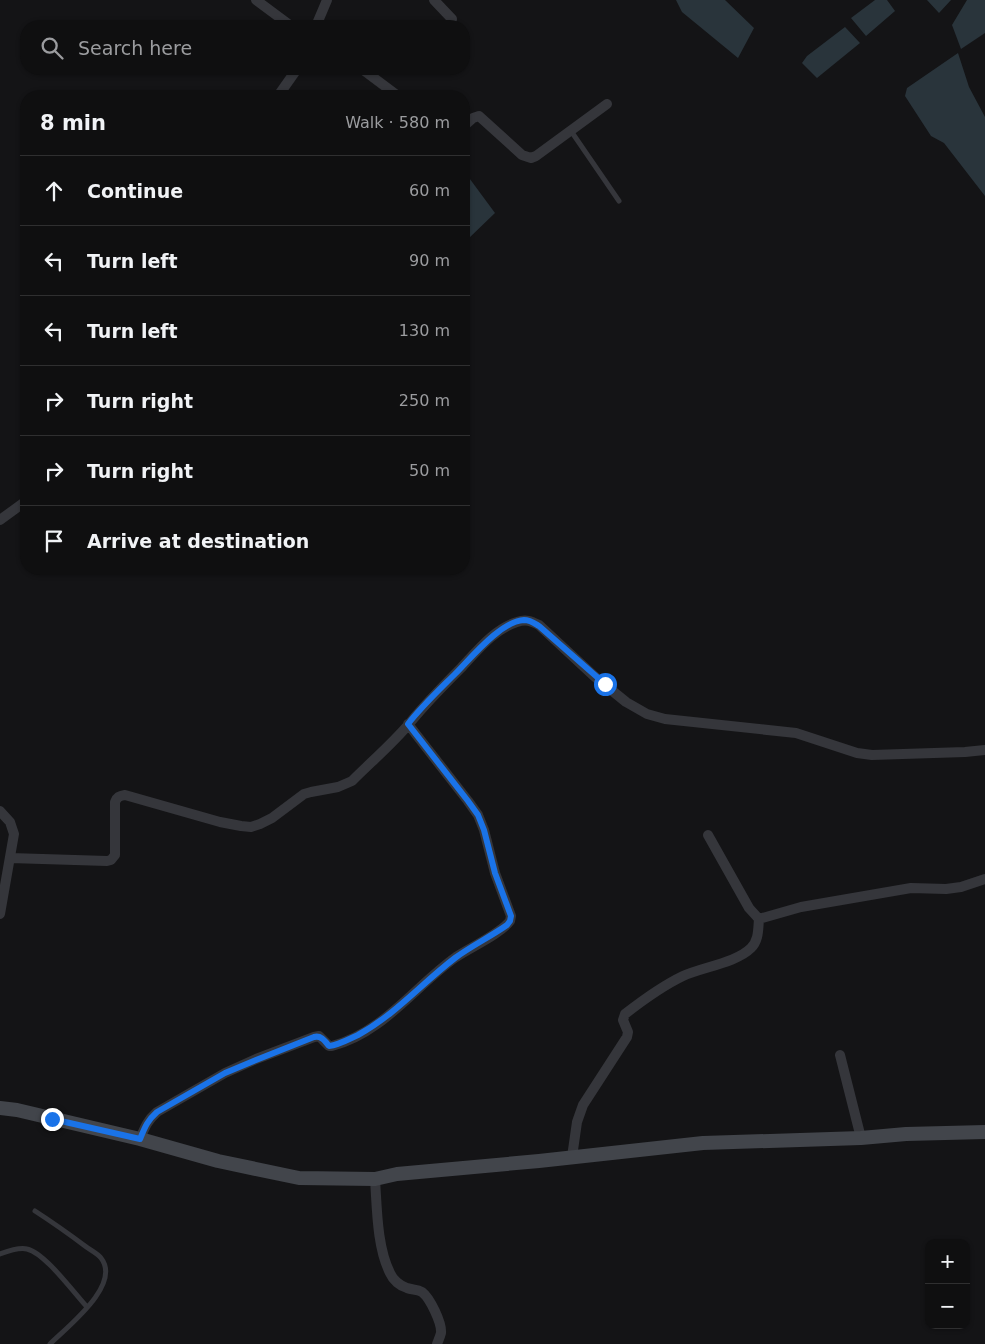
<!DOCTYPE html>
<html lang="en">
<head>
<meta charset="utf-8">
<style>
  :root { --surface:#0f0f10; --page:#181819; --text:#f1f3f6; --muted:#9b9c9f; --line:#2f2f30 }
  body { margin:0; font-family:"DejaVu Sans",sans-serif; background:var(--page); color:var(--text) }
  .controls { position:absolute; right:15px; bottom:15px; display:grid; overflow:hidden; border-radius:10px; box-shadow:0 1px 4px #0004 }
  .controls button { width:45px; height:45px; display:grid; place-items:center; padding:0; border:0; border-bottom:1px solid var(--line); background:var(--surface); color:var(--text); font:25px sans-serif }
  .stop { position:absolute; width:15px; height:15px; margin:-11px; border:4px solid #1a73e8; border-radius:50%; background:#fff }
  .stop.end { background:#1a73e8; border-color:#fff; box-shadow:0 1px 5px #0008 }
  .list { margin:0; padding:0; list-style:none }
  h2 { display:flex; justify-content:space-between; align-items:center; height:65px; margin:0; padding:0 20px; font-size:21px }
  h2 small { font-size:16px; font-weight:400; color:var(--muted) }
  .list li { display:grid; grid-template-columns:32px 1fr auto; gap:15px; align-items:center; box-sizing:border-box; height:70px; padding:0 20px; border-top:1px solid var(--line) }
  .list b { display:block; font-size:19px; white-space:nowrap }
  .list em { font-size:16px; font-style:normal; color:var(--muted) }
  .icon { flex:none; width:28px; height:28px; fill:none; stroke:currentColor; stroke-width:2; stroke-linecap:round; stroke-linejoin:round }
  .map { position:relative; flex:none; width:985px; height:1344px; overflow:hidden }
  .search { position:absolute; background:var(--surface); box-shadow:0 1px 4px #0004; left:20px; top:20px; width:450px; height:55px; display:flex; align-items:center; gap:12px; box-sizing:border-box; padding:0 18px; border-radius:20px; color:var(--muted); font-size:19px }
  .panel { position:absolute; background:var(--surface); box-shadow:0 1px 4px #0004; left:20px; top:90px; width:450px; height:485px; border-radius:20px }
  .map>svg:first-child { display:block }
  .water { fill:#29343b }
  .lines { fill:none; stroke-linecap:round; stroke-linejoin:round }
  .lane { stroke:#35363b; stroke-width:5 }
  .street { stroke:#35363b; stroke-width:10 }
  .secondary { stroke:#42454b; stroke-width:14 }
  .route { stroke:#1a73e8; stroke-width:6 }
</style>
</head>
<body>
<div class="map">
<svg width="985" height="1344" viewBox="0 0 985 1344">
  <rect width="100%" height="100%" fill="#141416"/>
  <path class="water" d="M676,0H725L754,28L738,58L682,12Z
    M875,0H887L895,11L866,36L851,18Z
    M927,0H951L939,13Z
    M967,0H985V33L961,49L952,25Z
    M845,27L860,43L817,78L802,63L807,56Z
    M958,53L969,87L985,117V196L944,143L931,136L905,96L907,88Z
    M464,171L495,213L468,239L464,237Z"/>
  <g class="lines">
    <path class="lane" d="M571,131L619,201
      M35,1211C52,1222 69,1234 85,1246C90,1250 97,1253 101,1258C122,1285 67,1327 50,1344
      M0,1254C8,1251 19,1247 27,1249C45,1253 74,1293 87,1307"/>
    <path class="street" d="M256,0L291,26
      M434,0L452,19
      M316,26L327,0
      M362,69L398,96
      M278,96L297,69
      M464,126L473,118L479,116L522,155L531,158L536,156L607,104
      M0,520L26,501
      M0,811L10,822L14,834L0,914
      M708,835L749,908L759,919
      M10,858L107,861L111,860L115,855V802C117,797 119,796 125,795L220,822L241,826L251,827L260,824L272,818L304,794L311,792L338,787L352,781C371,762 392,744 409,724C425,704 443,686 461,668C477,651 494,629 517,622C526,619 531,621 539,625L594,676L626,702L647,714L665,719L796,733L857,753L872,755L965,752L985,750
      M840,1055L861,1138
      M140,1139C145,1127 147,1121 157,1112L225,1073L256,1059L314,1037L319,1036L329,1046H332C383,1033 415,986 456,957C471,947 500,934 510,921L511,916L495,873L484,830L478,815L468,801L408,724
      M572,1157L577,1122L583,1105L627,1037L628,1032L623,1020L625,1014C643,1000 662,986 683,976C702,967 736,963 751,948C759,940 758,929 759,919L801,907L911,888L946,889L961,887L985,879
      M375,1179C377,1209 377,1247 390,1273C393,1280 400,1286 407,1288C412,1290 417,1289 422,1292C430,1298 442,1323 441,1333C440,1337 438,1341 437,1344"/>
    <path class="secondary" d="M0,1108L17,1110L140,1139L218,1161L299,1178L375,1179L397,1174L539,1161L703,1143L861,1138L906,1134L985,1132"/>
  </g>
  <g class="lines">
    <path class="route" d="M52,1119L140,1139C145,1127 147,1121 157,1112L225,1073L256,1060L314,1037C321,1035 325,1041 329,1046C339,1045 349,1039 358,1035C396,1014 421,984 455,958C471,946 490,937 507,925L510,921L511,916L495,873L484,830L478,815L468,801L408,724C422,706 439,690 455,674C471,658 501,621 524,620C530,620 534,623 539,626L605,684"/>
  </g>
</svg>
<div class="controls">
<button>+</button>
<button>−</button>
</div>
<div class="stop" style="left:605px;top:684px"></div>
<div class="stop end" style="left:52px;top:1119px"></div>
<div class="search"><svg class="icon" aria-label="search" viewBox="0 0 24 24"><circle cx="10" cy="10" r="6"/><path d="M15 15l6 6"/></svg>Search here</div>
<section class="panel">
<h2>8 min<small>Walk · 580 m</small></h2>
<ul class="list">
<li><svg class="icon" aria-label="ahead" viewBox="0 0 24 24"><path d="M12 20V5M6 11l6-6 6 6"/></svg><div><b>Continue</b></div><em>60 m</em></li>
<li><svg class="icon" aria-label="left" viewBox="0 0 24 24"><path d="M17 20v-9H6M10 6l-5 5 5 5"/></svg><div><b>Turn left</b></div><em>90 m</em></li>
<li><svg class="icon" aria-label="left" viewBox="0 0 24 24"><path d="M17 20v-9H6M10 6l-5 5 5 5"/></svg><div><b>Turn left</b></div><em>130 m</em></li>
<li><svg class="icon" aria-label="right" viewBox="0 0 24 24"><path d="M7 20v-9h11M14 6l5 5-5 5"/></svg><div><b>Turn right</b></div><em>250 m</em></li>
<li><svg class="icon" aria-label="right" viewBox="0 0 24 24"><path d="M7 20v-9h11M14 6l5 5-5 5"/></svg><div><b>Turn right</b></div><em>50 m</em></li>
<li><svg class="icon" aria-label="arrive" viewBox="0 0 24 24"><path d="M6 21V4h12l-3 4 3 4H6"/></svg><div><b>Arrive at destination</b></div></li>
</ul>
</section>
</div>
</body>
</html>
